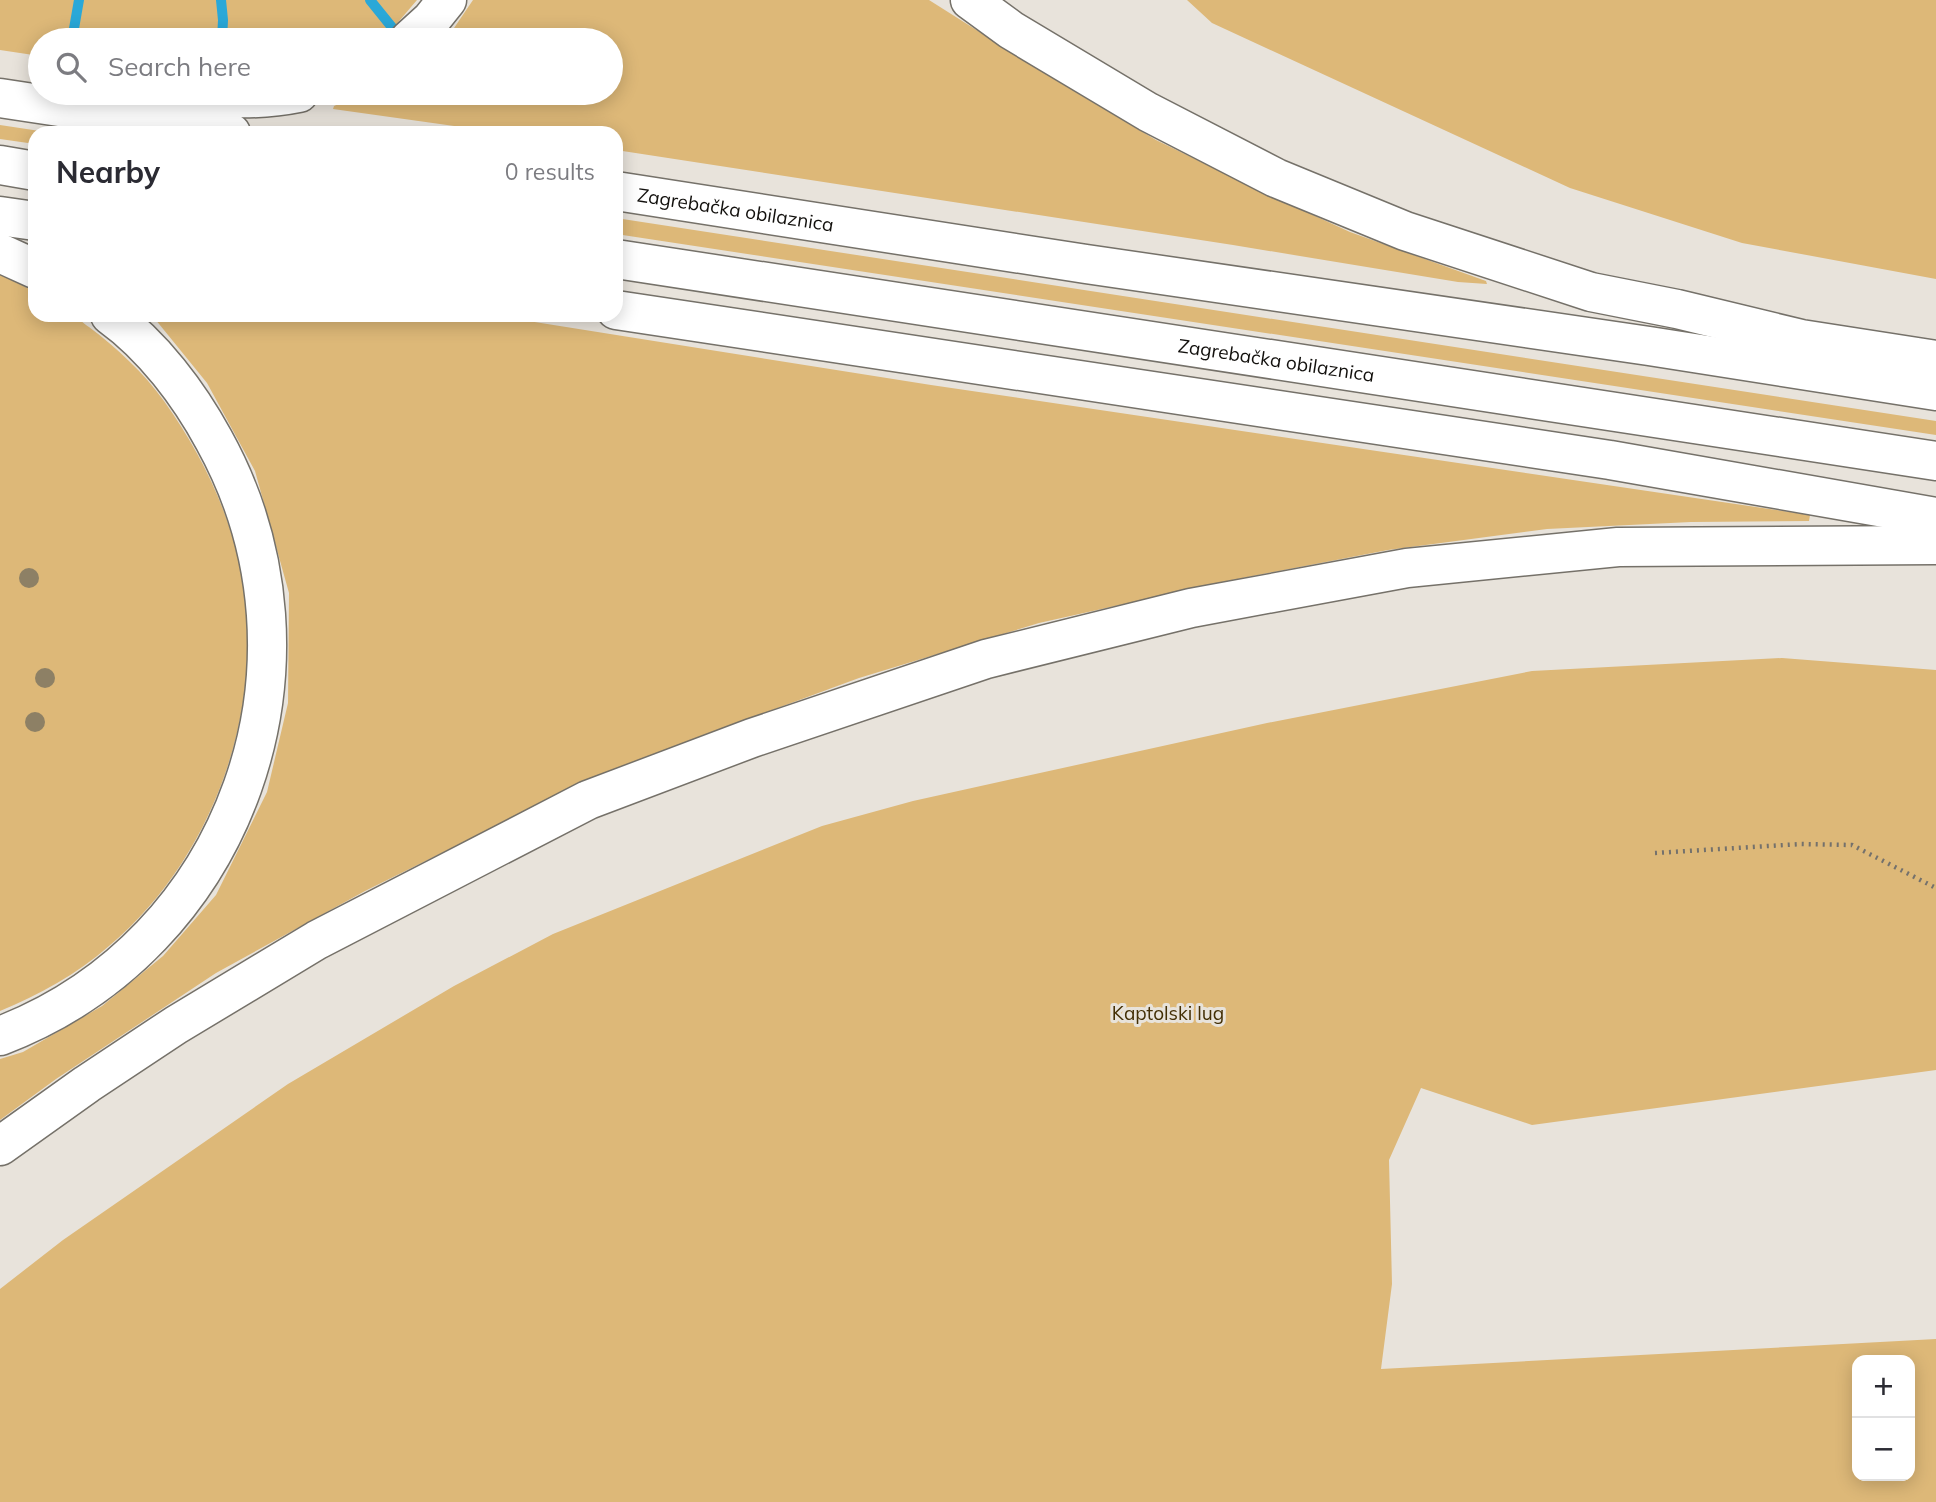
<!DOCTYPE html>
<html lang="en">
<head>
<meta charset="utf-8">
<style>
  :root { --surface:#fff; --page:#f2f2f3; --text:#2b2b33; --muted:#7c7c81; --line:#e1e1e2 }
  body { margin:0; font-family:Mulish,sans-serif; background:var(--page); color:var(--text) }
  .controls { position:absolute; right:21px; bottom:21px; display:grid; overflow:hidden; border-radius:14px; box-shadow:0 4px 18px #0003 }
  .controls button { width:63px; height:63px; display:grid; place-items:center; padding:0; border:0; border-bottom:2px solid var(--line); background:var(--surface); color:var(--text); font:35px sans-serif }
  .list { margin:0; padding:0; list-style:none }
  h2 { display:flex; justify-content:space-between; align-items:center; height:91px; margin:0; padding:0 28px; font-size:30px }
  h2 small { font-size:23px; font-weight:400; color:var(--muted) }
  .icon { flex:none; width:38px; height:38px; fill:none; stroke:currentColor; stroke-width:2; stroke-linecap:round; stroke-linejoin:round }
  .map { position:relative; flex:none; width:1936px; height:1502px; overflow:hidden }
  .search { position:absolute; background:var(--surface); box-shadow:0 4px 18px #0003; left:28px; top:28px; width:595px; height:77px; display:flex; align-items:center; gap:18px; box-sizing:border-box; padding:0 24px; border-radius:38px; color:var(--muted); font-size:26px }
  .panel { position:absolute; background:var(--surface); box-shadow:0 4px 18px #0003; left:28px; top:126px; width:595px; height:196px; border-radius:21px }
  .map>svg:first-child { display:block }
  .green { fill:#ddb878; fill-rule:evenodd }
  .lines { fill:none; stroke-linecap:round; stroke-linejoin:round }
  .stream { stroke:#2aa8d8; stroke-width:10 }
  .motorway-casing { stroke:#757169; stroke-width:41 }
  .path { stroke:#74716c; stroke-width:4.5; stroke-dasharray:2 5; stroke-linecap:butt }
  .motorway { stroke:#fff; stroke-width:38 }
  .tree { fill:#8d8065 }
  .labels { text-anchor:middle; stroke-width:6; stroke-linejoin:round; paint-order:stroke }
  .street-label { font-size:19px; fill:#12100d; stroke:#e8e3db }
  .park-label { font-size:19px; fill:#432f05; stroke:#e8e3db }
</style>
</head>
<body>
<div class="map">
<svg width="1936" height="1502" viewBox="0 0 1936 1502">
  <rect width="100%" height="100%" fill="#e8e3db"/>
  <path class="green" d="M0,0H76L69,40H40V56L0,50Z
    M82,0H220L222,22L221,40H75Z
    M222,0H367L390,27L382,36L374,40H223Z
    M372,0H417L394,27Z
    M473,0H929L1059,82L1156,140L1265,193L1350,232L1486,281L1487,284L1458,282L1233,245L616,150V133H504L333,109L334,106L363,93H611V40H440L452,31Z
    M1187,0H1936V279L1742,243L1570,188L1212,23Z
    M0,125L53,133H35V144L0,139Z
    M616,218L1936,421V435L616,234Z
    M0,274L35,292V315C45,315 63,312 72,315C78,317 84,324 89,327C117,348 144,373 164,401C209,464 242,538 247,616C255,738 203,867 109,946C77,974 39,995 0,1011Z
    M149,315H490L931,385L1810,515L1809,521L1691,522L1547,529L1388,550L1227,581L1039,623L859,678L693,739L538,805L365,891L216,973L56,1079L0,1120V1059L23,1052L102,1006L163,956L216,895L267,792L288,703L289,593L255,471L207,383L155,319Z
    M1782,658L1936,670V1070L1532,1125L1421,1088L1389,1160L1392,1284L1381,1369L1936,1339V1502H0V1289L63,1240L288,1084L454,986L553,934L822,826L913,801L1267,723L1532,671ZM1857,1360H1910V1476H1857Z"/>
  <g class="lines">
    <path class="stream" d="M221,0L223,20L222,40
      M370,0L395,31
      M72,40L79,0"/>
    <defs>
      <g id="motorway">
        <path d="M970,0L1011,30L1148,112L1276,178L1405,231L1591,292L1677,309L1801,339L1936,360"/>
        <path d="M409,40L431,20L447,0"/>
        <path d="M170,93C214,98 255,102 299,93"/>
        <path d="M0,98L231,133"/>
        <path d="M0,165L35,171"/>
        <path id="s1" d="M616,191L1086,264L1649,346L1936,391"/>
        <path d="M0,216L35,221"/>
        <path d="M0,253L35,269"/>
        <path id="s2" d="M616,259L1936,461"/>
        <path d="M616,310L1610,460L1936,517"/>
        <path d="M0,1036C238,945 337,662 214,440C189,394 153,346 110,315"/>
        <path d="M0,1146L87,1084L176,1025L317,940L588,800L752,738L986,659L1191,608L1407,568L1618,547L1936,545"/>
      </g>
    </defs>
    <use href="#motorway" class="motorway-casing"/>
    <path class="path" d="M1655,853L1801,844L1852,845L1936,888"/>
    <use href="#motorway" class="motorway"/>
  </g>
  <g class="tree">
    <circle cx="29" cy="578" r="10"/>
    <circle cx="45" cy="678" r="10"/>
    <circle cx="35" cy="722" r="10"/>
  </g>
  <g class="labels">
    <g class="street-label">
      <text dy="7" stroke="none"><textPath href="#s1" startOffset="121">Zagrebačka obilaznica</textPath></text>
      <text dy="7" stroke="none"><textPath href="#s2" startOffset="668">Zagrebačka obilaznica</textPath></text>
    </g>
    <g class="park-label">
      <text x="1168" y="1020">Kaptolski lug</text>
    </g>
  </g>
</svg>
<div class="controls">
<button>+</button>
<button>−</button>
</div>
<div class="search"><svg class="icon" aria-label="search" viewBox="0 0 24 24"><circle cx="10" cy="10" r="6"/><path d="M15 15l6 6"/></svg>Search here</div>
<section class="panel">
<h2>Nearby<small>0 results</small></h2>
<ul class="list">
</ul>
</section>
</div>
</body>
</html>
